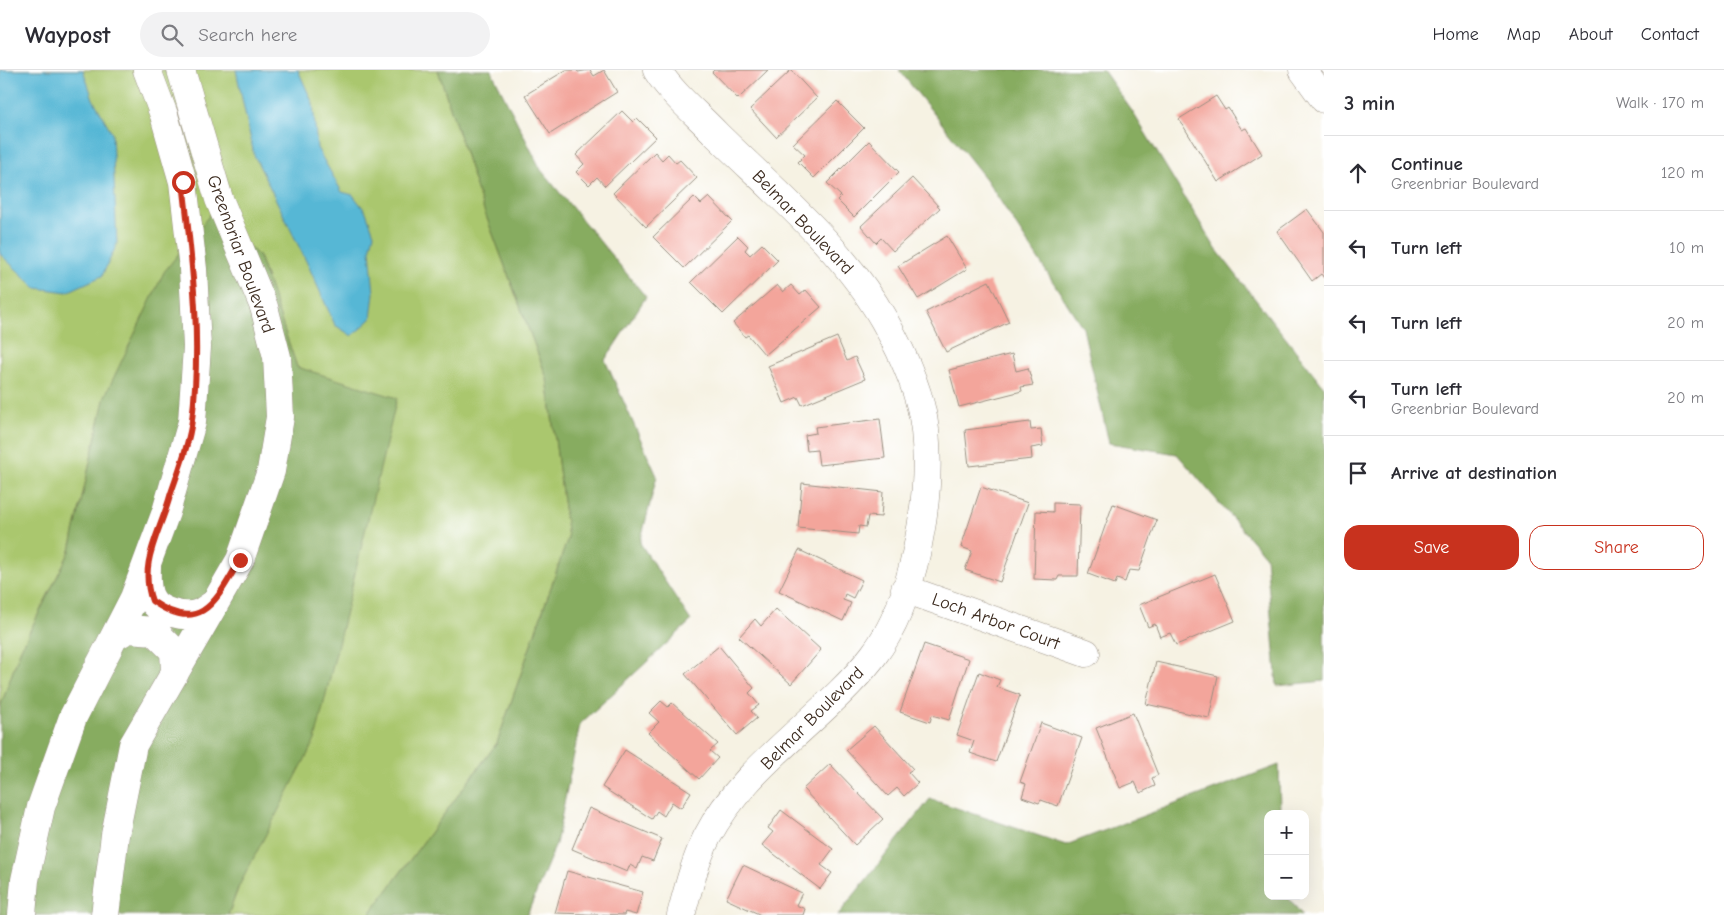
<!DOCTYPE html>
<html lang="en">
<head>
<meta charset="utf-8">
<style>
  :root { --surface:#fff; --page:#f2f2f3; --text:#2b2b33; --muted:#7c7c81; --line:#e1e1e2; --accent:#c8321e }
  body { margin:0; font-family:"Comic Neue",sans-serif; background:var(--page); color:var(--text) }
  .controls { position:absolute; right:15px; bottom:15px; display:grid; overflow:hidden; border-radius:10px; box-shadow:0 5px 20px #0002 }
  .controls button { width:45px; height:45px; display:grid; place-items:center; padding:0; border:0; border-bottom:1px solid var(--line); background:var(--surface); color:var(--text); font:25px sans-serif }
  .stop { position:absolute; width:15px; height:15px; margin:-11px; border:4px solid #c8321e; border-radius:50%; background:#fff }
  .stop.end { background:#c8321e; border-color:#fff; box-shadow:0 1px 5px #0008 }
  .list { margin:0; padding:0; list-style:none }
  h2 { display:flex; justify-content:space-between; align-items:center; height:65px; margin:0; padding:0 20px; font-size:21px }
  h2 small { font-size:16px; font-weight:400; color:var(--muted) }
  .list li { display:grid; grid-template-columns:32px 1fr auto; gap:15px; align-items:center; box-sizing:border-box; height:75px; padding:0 20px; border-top:1px solid var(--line) }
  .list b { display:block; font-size:19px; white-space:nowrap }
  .list p { margin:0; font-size:16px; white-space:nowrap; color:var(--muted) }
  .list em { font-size:16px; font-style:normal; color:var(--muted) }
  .actions { display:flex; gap:10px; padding:15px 20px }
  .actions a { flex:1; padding:11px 0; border:1px solid var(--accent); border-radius:15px; text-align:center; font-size:18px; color:var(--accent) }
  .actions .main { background:var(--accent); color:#fff }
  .icon { flex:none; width:28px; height:28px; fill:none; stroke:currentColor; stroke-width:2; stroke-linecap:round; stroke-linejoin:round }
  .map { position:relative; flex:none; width:1324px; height:845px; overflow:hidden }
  header { display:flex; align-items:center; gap:30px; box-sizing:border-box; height:70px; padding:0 25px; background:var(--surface); border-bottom:1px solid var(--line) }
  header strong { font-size:24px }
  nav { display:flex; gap:28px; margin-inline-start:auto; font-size:18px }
  .search { width:350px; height:45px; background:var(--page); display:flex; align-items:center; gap:12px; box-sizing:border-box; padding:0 18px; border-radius:28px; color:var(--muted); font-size:19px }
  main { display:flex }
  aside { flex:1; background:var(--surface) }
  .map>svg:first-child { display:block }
  .green { fill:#aac76e; stroke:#727846 }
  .forest { fill:#87ac61; stroke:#616b40 }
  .water { fill:#57b7d5; stroke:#49707a }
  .building { fill:#f3a59b }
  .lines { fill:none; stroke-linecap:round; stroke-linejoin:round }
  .minor-casing { stroke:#988e80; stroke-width:29 }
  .minor { stroke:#fff; stroke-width:28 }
  .route { stroke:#c8321e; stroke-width:6 }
  .labels { text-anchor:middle; stroke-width:4.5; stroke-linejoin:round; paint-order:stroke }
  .street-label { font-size:18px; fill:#3b2a1e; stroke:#fff }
</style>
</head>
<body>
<header>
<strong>Waypost</strong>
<div class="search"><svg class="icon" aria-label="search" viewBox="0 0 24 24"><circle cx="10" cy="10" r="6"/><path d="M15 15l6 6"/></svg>Search here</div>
<nav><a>Home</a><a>Map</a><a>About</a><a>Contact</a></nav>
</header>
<main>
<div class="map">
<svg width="1324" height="845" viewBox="0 0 1324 845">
  <rect width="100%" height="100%" fill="#fff"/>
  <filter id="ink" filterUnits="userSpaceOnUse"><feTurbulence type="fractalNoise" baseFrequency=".02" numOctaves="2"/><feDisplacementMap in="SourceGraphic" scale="10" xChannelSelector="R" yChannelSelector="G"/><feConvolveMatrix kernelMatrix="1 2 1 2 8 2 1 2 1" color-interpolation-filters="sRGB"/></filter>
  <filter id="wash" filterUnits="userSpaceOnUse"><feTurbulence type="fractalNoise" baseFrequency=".0096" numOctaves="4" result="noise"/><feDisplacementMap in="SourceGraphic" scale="20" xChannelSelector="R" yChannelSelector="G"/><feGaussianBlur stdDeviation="1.12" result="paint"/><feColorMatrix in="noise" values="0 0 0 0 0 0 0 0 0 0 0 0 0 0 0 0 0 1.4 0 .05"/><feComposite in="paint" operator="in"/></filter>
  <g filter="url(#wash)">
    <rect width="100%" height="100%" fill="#f6f2e3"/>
    <path class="green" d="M0,0H438L482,135L547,308L568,468L497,673L369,845H228L238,819L297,297L259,186L105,326L70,481L20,581L0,638Z"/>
    <path class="forest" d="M438,0H491L541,100L646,227L605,290L657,406L640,473L691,551L580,654L556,774L527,845H369L497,673L568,468L547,308L482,135Z
      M899,0H1103L1132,41L1216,179L1324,317V611L1277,616L1266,487L1177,384L1109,373L1083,258L986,109Z
      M212,142L259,186L297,297L397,328L315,670L238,818L228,845H0V638L20,581L70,481L105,326L164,202Z
      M1279,695L1280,744H1268V826H1287L1302,845H838L930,729L1066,775Z"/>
    <path class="water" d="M0,0H83L93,29L112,63L117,174L102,206L67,222L36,218L0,184Z
      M236,0H298L313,34L317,78L342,122L353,125L366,142L374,164L370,180L374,223L371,249L352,266L335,255L308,195L254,85Z"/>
    <g id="blocks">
      <path class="building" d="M566,0H577L578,2L590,0L594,6L604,0L617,22L550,64L525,25Z
        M714,0H768L738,29L712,2Z
        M791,0L817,28L776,67L750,39Z
        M1216,26L1225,40L1228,38L1242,60L1246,58L1262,84L1218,112L1179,49Z
        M837,31L864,58L814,108L798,92L805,85L793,74Z
        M622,41L633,52L637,48L656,67L605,116L597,107L589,115L576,102L584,94L576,85Z
        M869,71L899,102L854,147L837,130L841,126L827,113Z
        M655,82L662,90L668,84L676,93L680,90L697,108L646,157L613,123Z
        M912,108L940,138L893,181L881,168L876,173L861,156Z
        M694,127L701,134L709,127L732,151L684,198L653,167Z
        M1307,139L1324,162V208L1321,204L1312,211L1277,161Z
        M738,166L748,176L745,180L750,185L762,174L778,190L723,244L691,212Z
        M947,166L967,199L918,229L898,196Z
        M989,211L1009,252L946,282L926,242Z
        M777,215L783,222L791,215L800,225L806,220L821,237L765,285L748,265L745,267L733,253Z
        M837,267L847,291L855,287L865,309L802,335L798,327L784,333L768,296Z
        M1012,284L1016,301L1028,298L1033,315L1021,317L1022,321L959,337L949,300Z
        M880,349L885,388L819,395L817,380L807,381L805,365L816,363L815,357Z
        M1030,352L1031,360L1041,359L1043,376L1031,378L1032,389L969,396L965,360Z
        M802,413L883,422L881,447L868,446L866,457L859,456L858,464L798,458Z
        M981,417L1028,433L1000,512L965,500L972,481L961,477Z
        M1053,433L1080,434L1078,506H1059L1057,510L1034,509L1036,441L1053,442Z
        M1113,434L1157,450L1139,501L1129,500L1125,512L1117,509L1115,514L1088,504Z
        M799,480L862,510L853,528L845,524L843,530L851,533L843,551L779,521Z
        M1215,504L1235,551L1176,575L1170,563L1160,567L1155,554L1148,557L1139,535Z
        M776,539L821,580L791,614L739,567L755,549L761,556Z
        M924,574L969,589L949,650L932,645L930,652L900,642Z
        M719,576L754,618L749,623L759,635L751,641L757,648L737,665L685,604Z
        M1156,592L1218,606L1209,648L1146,634Z
        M979,602L1000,610L997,617L1020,625L996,692L970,683L974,671L957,665Z
        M661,631L668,637L672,633L718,674L710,681L718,688L699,709L648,663L659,652L649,643Z
        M1133,643L1158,705L1152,708L1155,716L1140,723L1135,712L1120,718L1096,658Z
        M1041,653L1082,668L1058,736L1041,730L1039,733L1022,727L1026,714L1020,712Z
        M874,656L913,699L908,702L918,713L904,726L897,718L888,726L846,680Z
        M625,680L691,722L681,738L672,732L664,746L657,741L652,749L602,717Z
        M830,694L883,749L855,775L803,719Z
        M589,738L662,769L653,791L642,787L637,799L630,795L627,802L572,779Z
        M781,740L833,779L821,795L832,803L820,819L762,775L773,762L768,758Z
        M743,795L802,823L796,835L805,839L803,845H761L726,829Z
        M567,801L643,822L636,845L625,842L624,845L555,843Z"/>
    </g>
  </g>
  <g filter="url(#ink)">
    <use href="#blocks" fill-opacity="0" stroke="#988e80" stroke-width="1"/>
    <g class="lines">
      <defs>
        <path id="minor" d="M657,0C672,24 697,44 716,64C774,121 844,179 884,250C902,282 921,323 925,360C932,427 915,532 873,586C824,649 743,696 707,767C695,791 688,819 681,845
          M1303,0L1324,29
          M147,495C147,506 145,520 152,530C159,542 186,549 199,543C204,541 210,536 215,533
          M905,519L1086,583
          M114,567L128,559L154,561L174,581L175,603
          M22,845L25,810L41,737L73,647L134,528L166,442L192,352L197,277L193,199L183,112L164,45L147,0
          M105,845L115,765L133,675L240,490L271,401L280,347L277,287L264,237L219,129L181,0"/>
      </defs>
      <use href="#minor" class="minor-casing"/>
      <use href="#minor" class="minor"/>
    </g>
  </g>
  <g class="lines" filter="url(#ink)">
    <path class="route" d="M183,112C192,191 202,270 192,350C189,375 178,402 170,426C160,463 138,493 152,531C202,566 217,529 240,490"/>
  </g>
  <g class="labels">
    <g class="street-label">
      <text transform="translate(803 152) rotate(46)" y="6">Belmar Boulevard</text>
      <text transform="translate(241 184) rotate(70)" y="6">Greenbriar Boulevard</text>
      <text transform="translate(996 551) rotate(20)" y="6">Loch Arbor Court</text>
      <text transform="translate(812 648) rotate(-45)" y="6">Belmar Boulevard</text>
    </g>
  </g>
</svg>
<div class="controls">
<button>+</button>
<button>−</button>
</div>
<div class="stop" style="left:183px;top:112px"></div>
<div class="stop end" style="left:240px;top:490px"></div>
</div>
<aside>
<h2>3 min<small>Walk · 170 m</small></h2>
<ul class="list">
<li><svg class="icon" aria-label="ahead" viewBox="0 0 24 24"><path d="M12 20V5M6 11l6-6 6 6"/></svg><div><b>Continue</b><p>Greenbriar Boulevard</p></div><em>120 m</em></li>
<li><svg class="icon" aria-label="left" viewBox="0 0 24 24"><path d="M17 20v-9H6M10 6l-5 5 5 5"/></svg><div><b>Turn left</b></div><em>10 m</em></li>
<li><svg class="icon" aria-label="left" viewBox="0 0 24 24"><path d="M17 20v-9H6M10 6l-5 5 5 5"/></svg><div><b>Turn left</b></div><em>20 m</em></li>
<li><svg class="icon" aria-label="left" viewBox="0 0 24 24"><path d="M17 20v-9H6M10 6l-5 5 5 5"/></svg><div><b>Turn left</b><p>Greenbriar Boulevard</p></div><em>20 m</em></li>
<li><svg class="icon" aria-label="arrive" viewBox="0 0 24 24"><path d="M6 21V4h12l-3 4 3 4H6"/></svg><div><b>Arrive at destination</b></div></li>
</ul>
<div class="actions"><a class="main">Save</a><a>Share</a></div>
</aside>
</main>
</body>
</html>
